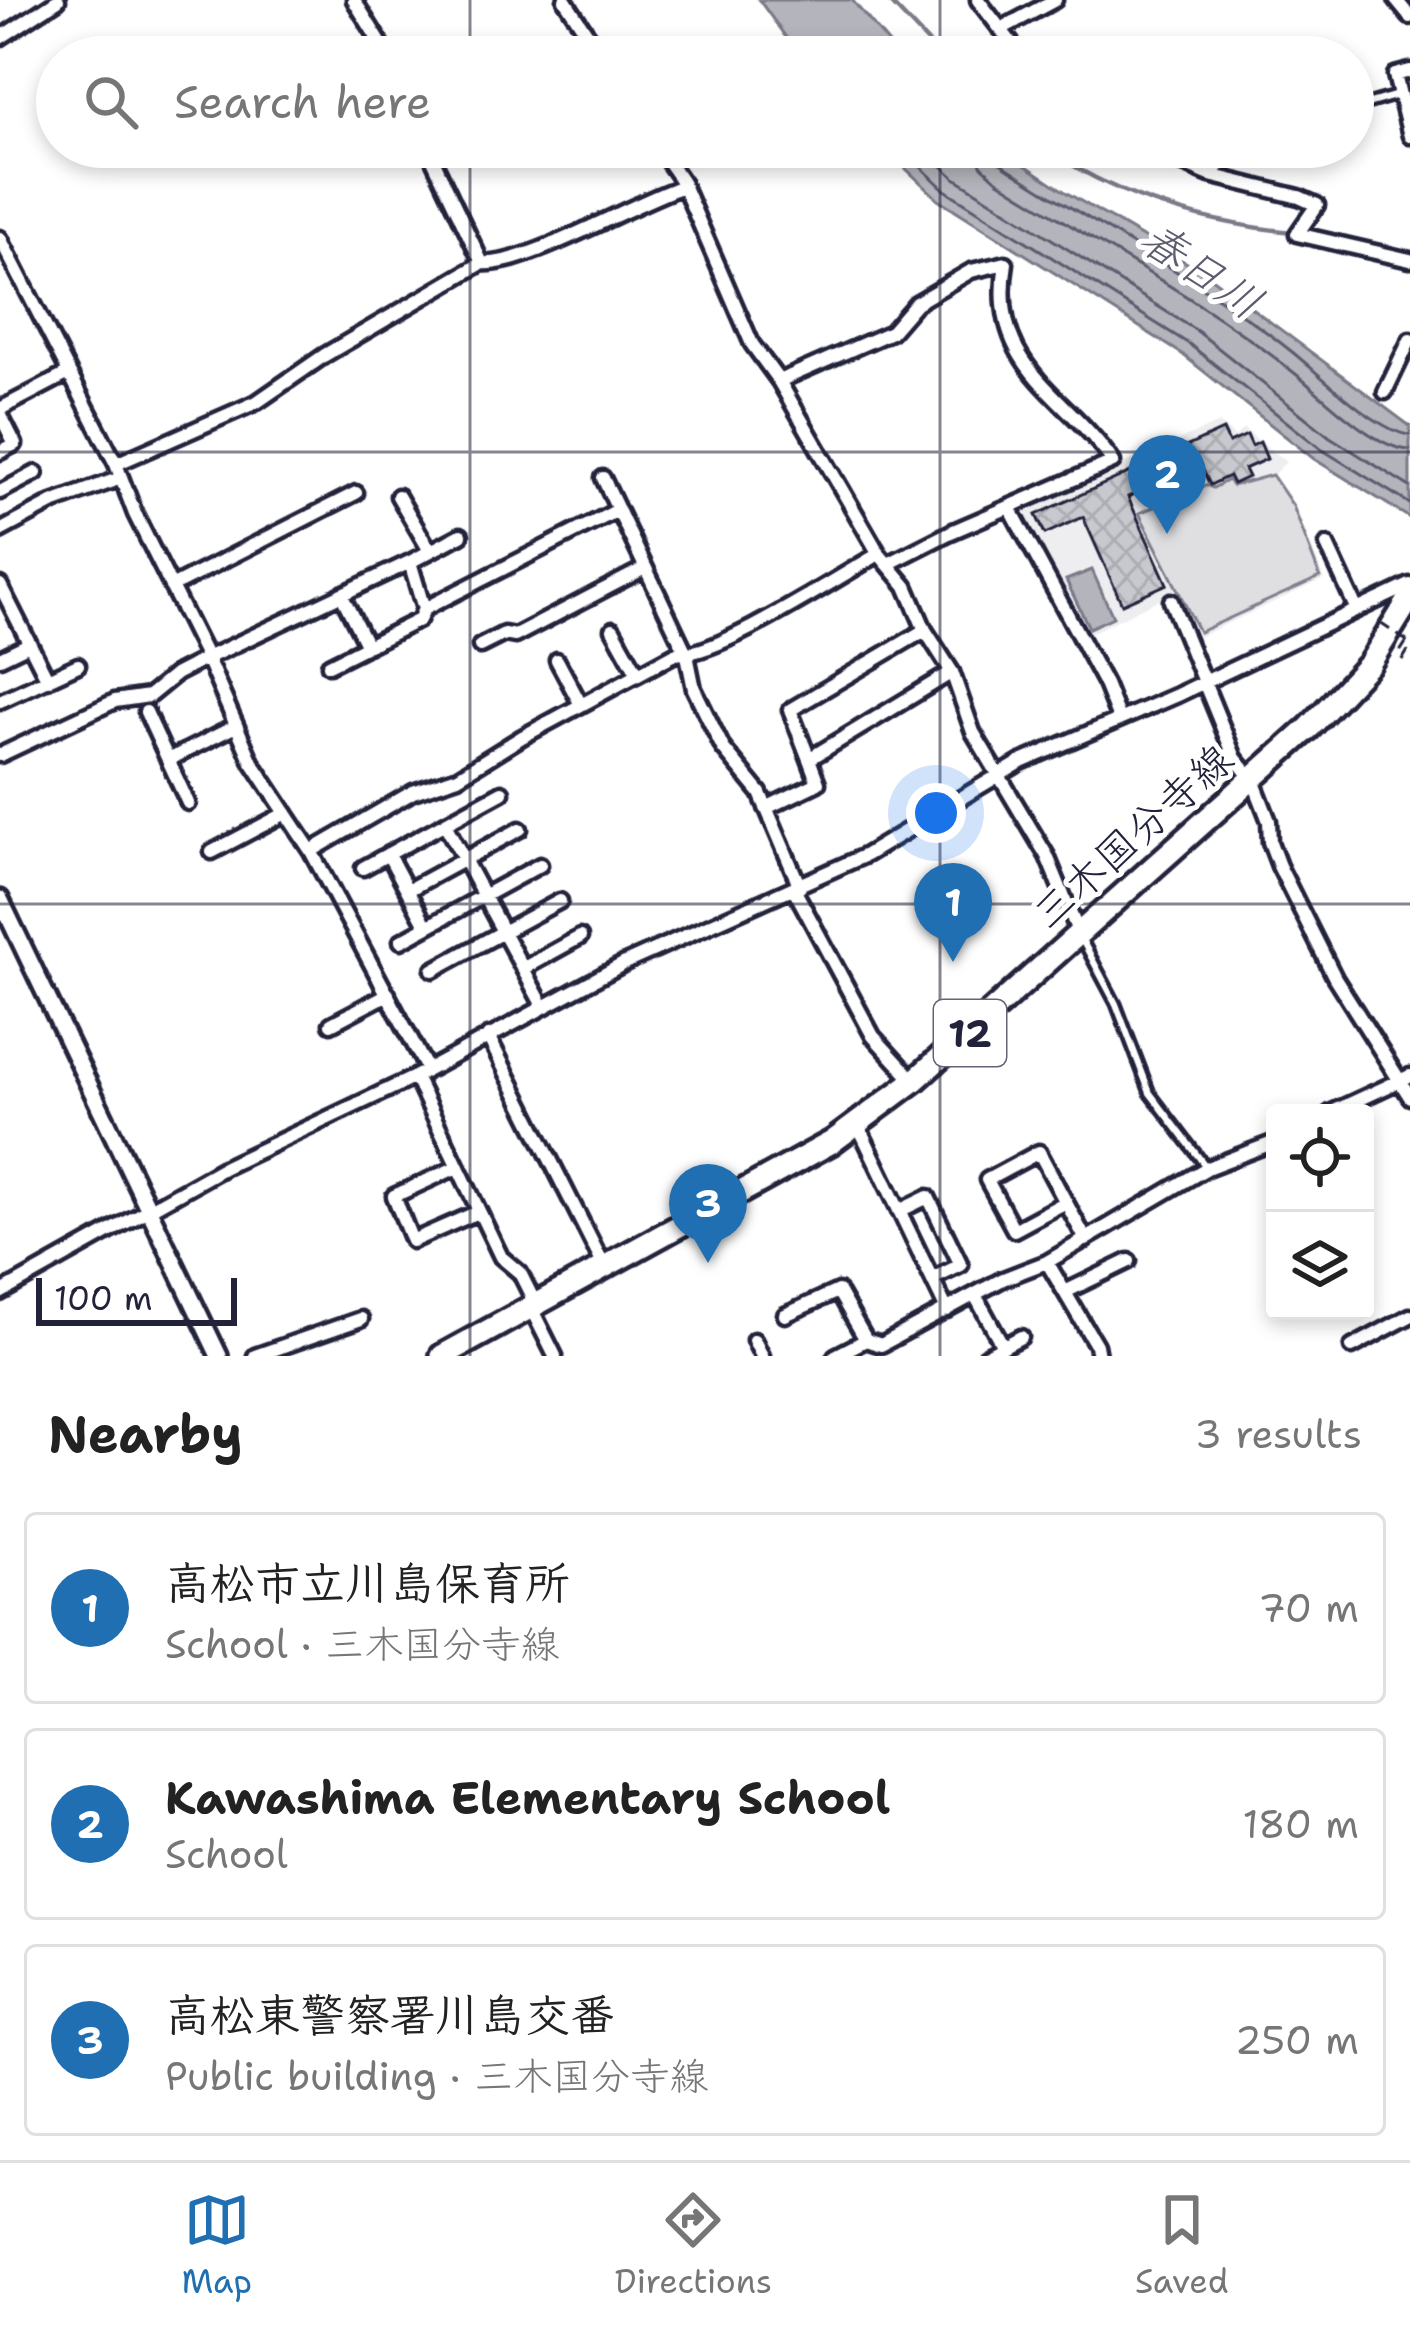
<!DOCTYPE html>
<html lang="en">
<head>
<meta charset="utf-8">
<style>
  :root { --surface:#fff; --page:#f6f6f6; --text:#222; --muted:#767676; --line:#e0e0e0; --accent:#1f6fb2 }
  body { margin:0; font-family:"Shantell Sans","Klee One",sans-serif; background:var(--page); color:var(--text) }
  .controls { position:absolute; right:36px; bottom:36px; display:grid; overflow:hidden; border-radius:12px; box-shadow:0 6px 18px #0003 }
  .controls button { width:108px; height:108px; display:grid; place-items:center; padding:0; border:0; border-bottom:3px solid var(--line); background:var(--surface); color:var(--text); font:60px sans-serif }
  .scale { position:absolute; left:36px; bottom:30px; width:201px; box-sizing:border-box; padding-left:12px; border:6px solid #22223b; border-top:0; font-size:33px; line-height:42px; white-space:nowrap; color:#22223b; -webkit-text-stroke:9px #fff; paint-order:stroke }
  .you { position:absolute; left:936px; top:813px; width:42px; height:42px; margin:-30px; border:9px solid #fff; border-radius:50%; background:#1a73e8; box-shadow:0 0 0 18px #1a73e833 }
  .badge { display:grid; place-items:center; width:78px; height:78px; border-radius:50%; background:var(--accent); color:#fff; font-size:39px; font-weight:700 }
  .pin { position:absolute; translate:-50% -99px; filter:drop-shadow(0 3px 6px #0008) }
  .pin::after { content:''; position:absolute; top:63px; width:42px; height:36px; background:inherit; clip-path:polygon(0 0,100% 0,50% 100%) }
  .list { margin:0; padding:0; list-style:none }
  h2 { display:flex; justify-content:space-between; align-items:center; height:156px; margin:0; padding:0 48px; font-size:51px }
  h2 small { font-size:39px; font-weight:400; color:var(--muted) }
  .list li { display:grid; grid-template-columns:78px 1fr auto; gap:36px; align-items:center; box-sizing:border-box; height:192px; margin:0 24px 24px; padding:0 24px; border:3px solid var(--line); border-radius:12px }
  .list b { display:block; font-size:45px; white-space:nowrap }
  .list p { margin:0; font-size:39px; white-space:nowrap; color:var(--muted) }
  .list em { font-size:39px; font-style:normal; color:var(--muted) }
  .icon { flex:none; width:66px; height:66px; fill:none; stroke:currentColor; stroke-width:2; stroke-linecap:round; stroke-linejoin:round }
  .map { position:relative; flex:none; width:1410px; height:1356px; overflow:hidden }
  .search { position:absolute; background:var(--surface); box-shadow:0 6px 18px #0003; left:36px; right:36px; top:36px; height:132px; display:flex; align-items:center; gap:30px; box-sizing:border-box; padding:0 42px; border-radius:66px; color:var(--muted); font-size:45px }
  .sheet { height:804px; background:var(--surface) }
  nav { display:flex; justify-content:space-around; align-items:center; box-sizing:border-box; height:168px; border-top:3px solid var(--line); background:var(--surface); font-size:33px; color:var(--muted) }
  nav a { display:grid; justify-items:center; gap:6px }
  nav .on { color:var(--accent) }
  .map>svg:first-child { display:block }
  .built { fill:#eeeef1 }
  .pitch { fill:#dfdfe2; stroke:#80808e; stroke-width:3 }
  .water { fill:#b4b4bc; stroke:#7a7a88; stroke-width:3 }
  .lines { fill:none; stroke-linecap:round; stroke-linejoin:round }
  .shore { stroke:#5c5c6f; stroke-width:3 }
  .stream { stroke:#7a7a88; stroke-width:4.5 }
  .building { fill:url(#building-cross-hatch); stroke:#22223b; stroke-width:3 }
  .service-casing { stroke:#22223b; stroke-width:15 }
  .minor-casing { stroke:#22223b; stroke-width:21 }
  .tertiary-casing { stroke:#22223b; stroke-width:24 }
  .primary-casing { stroke:#22223b; stroke-width:30 }
  .path { stroke:#22223b; stroke-width:3; stroke-dasharray:12 9; stroke-linecap:butt }
  .service { stroke:#fff; stroke-width:6 }
  .minor { stroke:#fff; stroke-width:12 }
  .tertiary { stroke:#fff; stroke-width:15 }
  .primary { stroke:#fff; stroke-width:21 }
  .path-bridge { stroke:#22223b; stroke-width:3; stroke-dasharray:12 9; stroke-linecap:butt }
  .grid { fill:none; stroke:#22223b; stroke-width:3; stroke-opacity:0.55 }
  .labels { text-anchor:middle; stroke-width:10; stroke-linejoin:round; paint-order:stroke }
  .shield { fill:#fff; stroke:#646476; stroke-width:3 }
  .shield-label { font-size:39px; font-weight:bold; fill:#22223b }
  .street-label { font-size:42px; fill:#22223b; stroke:#fff }
  .water-label { font-size:45px; font-style:italic; fill:#5c5c6f; stroke:#fff }
</style>
</head>
<body>
<div class="map">
<svg width="1410" height="1356" viewBox="0 0 1410 1356">
  <defs>
    <pattern id="building-cross-hatch" width="8" height="8" patternUnits="userSpaceOnUse" patternTransform="scale(3)"><rect width="8" height="8" fill="#c8c8cf"/><path d="M0 0l8 8M0 8l8-8" fill="none" stroke="#acacb3"/></pattern>
  </defs>
  <rect width="100%" height="100%" fill="#fff"/>
  <filter id="ink" filterUnits="userSpaceOnUse"><feTurbulence type="fractalNoise" baseFrequency=".00833" numOctaves="2"/><feDisplacementMap in="SourceGraphic" scale="24" xChannelSelector="R" yChannelSelector="G"/><feConvolveMatrix kernelMatrix="1 2 1 2 8 2 1 2 1" color-interpolation-filters="sRGB"/></filter>
  <g filter="url(#ink)">
    <path class="built" d="M1219,423L1235,437L1243,428L1286,462L1274,474L1295,505L1324,579L1198,637L1176,591L1083,637L1014,511Z"/>
    <path class="pitch" d="M1272,475L1293,506L1320,577L1199,632L1139,513L1206,485L1213,488L1228,480L1232,486Z"/>
    <path class="water" d="M759,0H852L900,57H800Z
      M883,147H998L1067,193L1206,274L1410,426V518L1314,459L1182,354L938,199Z
      M1092,570L1113,617L1089,628L1066,580Z"/>
    <g class="lines">
      <path class="shore" d="M900,147L945,190L1189,344L1321,449L1410,504
        M921,147L955,178L1197,331L1330,437L1410,487
        M977,147L981,165L997,180C1098,245 1203,299 1297,375C1324,397 1375,449 1410,450
        M993,147L995,159L1006,167C1101,229 1202,280 1291,351C1319,373 1377,432 1410,435"/>
      <path class="stream" d="M888,0L942,57
        M1045,147C1118,200 1204,223 1292,232"/>
    </g>
    <path class="building" d="M1223,430L1229,443L1247,435L1252,446L1260,442L1267,459L1244,469L1248,477L1233,484L1229,476L1210,485L1200,464L1173,477L1177,487L1159,495L1155,485L1128,497L1167,584L1122,604L1083,517L1045,534L1036,515Z"/>
    <g class="lines">
      <defs>
        <path id="service" d="M1353,108L1398,95
          M1213,173L1256,147
          M1080,936L1116,1004L1150,1093L1207,1168"/>
        <path id="minor" d="M354,0L389,57
          M565,0L602,57
          M978,0L1022,57
          M1396,0L1410,17
          M1001,29L1055,0
          M0,38L58,0
          M1410,71L1395,75L1410,136
          M427,147L482,263
          M658,147L681,180L752,344L779,381L879,554L906,586L925,630L952,672L973,732L1047,856L1079,934
          M1143,147L1210,175L1299,197L1317,205L1297,234L1410,260
          M0,238L116,464L135,514L207,658L252,762L311,851L427,1069
          M779,381L891,332L916,303L971,271L1006,263C988,369 1067,393 1113,462L951,532L888,564
          M1385,392L1410,340
          M0,409L69,373
          M0,414L15,444L0,452
          M116,464L257,402L325,355L482,263C522,268 635,202 681,187
          M603,478L687,655L694,689L723,748L760,793L800,887
          M0,492L36,473
          M398,496L430,551
          M1010,508L1105,684L1119,719
          M0,531L52,503L121,478
          M1327,545L1357,610
          M410,562L461,535
          M0,585L48,680
          M171,587L356,493
          M341,594L367,646
          M1171,601L1235,758L1253,780L1269,821L1270,842L1279,866L1335,978L1410,1097
          M613,629L638,674
          M480,646L504,634L515,636L645,568
          M0,658L29,644
          M557,660L581,705
          M329,665L419,620L424,609
          M0,701L78,665
          M146,712L188,803
          M0,755L115,701L149,696L176,674L207,658L410,562L424,609L618,510
          M809,759L790,710L925,630
          M168,760L236,726
          M766,808L818,783L809,759L952,672
          M445,824L543,1006
          M311,851L413,792L458,777L522,737L677,653C710,661 843,574 879,554
          M212,852L286,813
          M388,854L427,927
          M363,868L502,792
          M794,889L873,1036L914,1081
          M408,890L520,829
          M401,941L540,865
          M524,968L580,937
          M433,970L560,901
          M331,1024L388,994
          M488,1036L605,1268
          M415,1077L501,1257L520,1273L536,1305
          M1330,1113L1410,1076
          M857,1123L947,1310
          M457,1167L394,1196L412,1241L478,1212
          M1066,1202L1014,1230L987,1180L1039,1152L1086,1240
          M899,1211L928,1197L961,1265L932,1279
          M1047,1262L1096,1345L1098,1356
          M1065,1292L1129,1261
          M0,1293L225,1167L415,1077L625,963L866,855L1021,762L1177,695L1410,585
          M975,1295L1003,1346
          M531,1308L555,1356
          M785,1315L838,1291L866,1340
          M754,1340L762,1356
          M1352,1347L1410,1316
          M255,1356L361,1319
          M835,1356L866,1340L881,1345L1003,1279L1047,1262L1207,1168L1275,1142
          M985,1356L1021,1337"/>
        <path id="tertiary" d="M0,899L219,1356"/>
        <path id="primary" d="M442,1356L832,1142L914,1081L1310,727L1370,663L1410,598"/>
      </defs>
      <use href="#service" class="service-casing"/>
      <use href="#minor" class="minor-casing"/>
      <use href="#tertiary" class="tertiary-casing"/>
      <use href="#primary" class="primary-casing"/>
      <path class="path" d="M1407,641L1398,655L1403,659L1410,647"/>
      <use href="#service" class="service"/>
      <use href="#minor" class="minor"/>
      <use href="#tertiary" class="tertiary"/>
      <use href="#primary" class="primary"/>
      <path class="path-bridge" d="M1380,623L1407,641"/>
    </g>
  </g>
  <path class="grid" d="M470,0V57M940,0V57M470,147V1356M940,147V1356M0,452H1410M0,904H1410"/>
  <g class="labels">
    <rect class="shield" x="934" y="1000" width="72" height="66" rx="9"/>
    <g class="shield-label">
      <text x="970" y="1047">12</text>
    </g>
    <g class="street-label">
      <text transform="translate(1132 836) rotate(-42)" y="15">三木国分寺線</text>
    </g>
    <g class="water-label">
      <text transform="translate(1202 270) rotate(34)" y="16">春日川</text>
    </g>
  </g>
</svg>
<div class="controls">
<button><svg class="icon" aria-label="locate" viewBox="0 0 24 24"><circle cx="12" cy="12" r="6"/><path d="M12 2v4M12 18v4M2 12h4M18 12h4"/></svg></button>
<button><svg class="icon" aria-label="layers" viewBox="0 0 24 24"><path d="M12 4l9 5-9 5-9-5zM3 14l9 5 9-5"/></svg></button>
</div>
<div class="scale">100 m</div>
<div class="you"></div>
<div class="pin badge" style="left:953px;top:962px">1</div>
<div class="pin badge" style="left:1167px;top:534px">2</div>
<div class="pin badge" style="left:708px;top:1263px">3</div>
<div class="search"><svg class="icon" aria-label="search" viewBox="0 0 24 24"><circle cx="10" cy="10" r="6"/><path d="M15 15l6 6"/></svg>Search here</div>
</div>
<section class="sheet">
<h2>Nearby<small>3 results</small></h2>
<ul class="list">
<li><span class="badge">1</span><div><b>高松市立川島保育所</b><p>School · 三木国分寺線</p></div><em>70 m</em></li>
<li><span class="badge">2</span><div><b>Kawashima Elementary School</b><p>School</p></div><em>180 m</em></li>
<li><span class="badge">3</span><div><b>高松東警察署川島交番</b><p>Public building · 三木国分寺線</p></div><em>250 m</em></li>
</ul>
</section>
<nav>
<a class="on"><svg class="icon" aria-label="map" viewBox="0 0 24 24"><path d="M3 6l6-2 6 2 6-2v14l-6 2-6-2-6 2zM9 4v14M15 6v14"/></svg>Map</a>
<a><svg class="icon" aria-label="directions" viewBox="0 0 24 24"><path d="M12 3l9 9-9 9-9-9zM9 14v-3h6M13 9l2 2-2 2"/></svg>Directions</a>
<a><svg class="icon" aria-label="saved" viewBox="0 0 24 24"><path d="M7 4h10v16l-5-4-5 4z"/></svg>Saved</a>
</nav>
</body>
</html>
